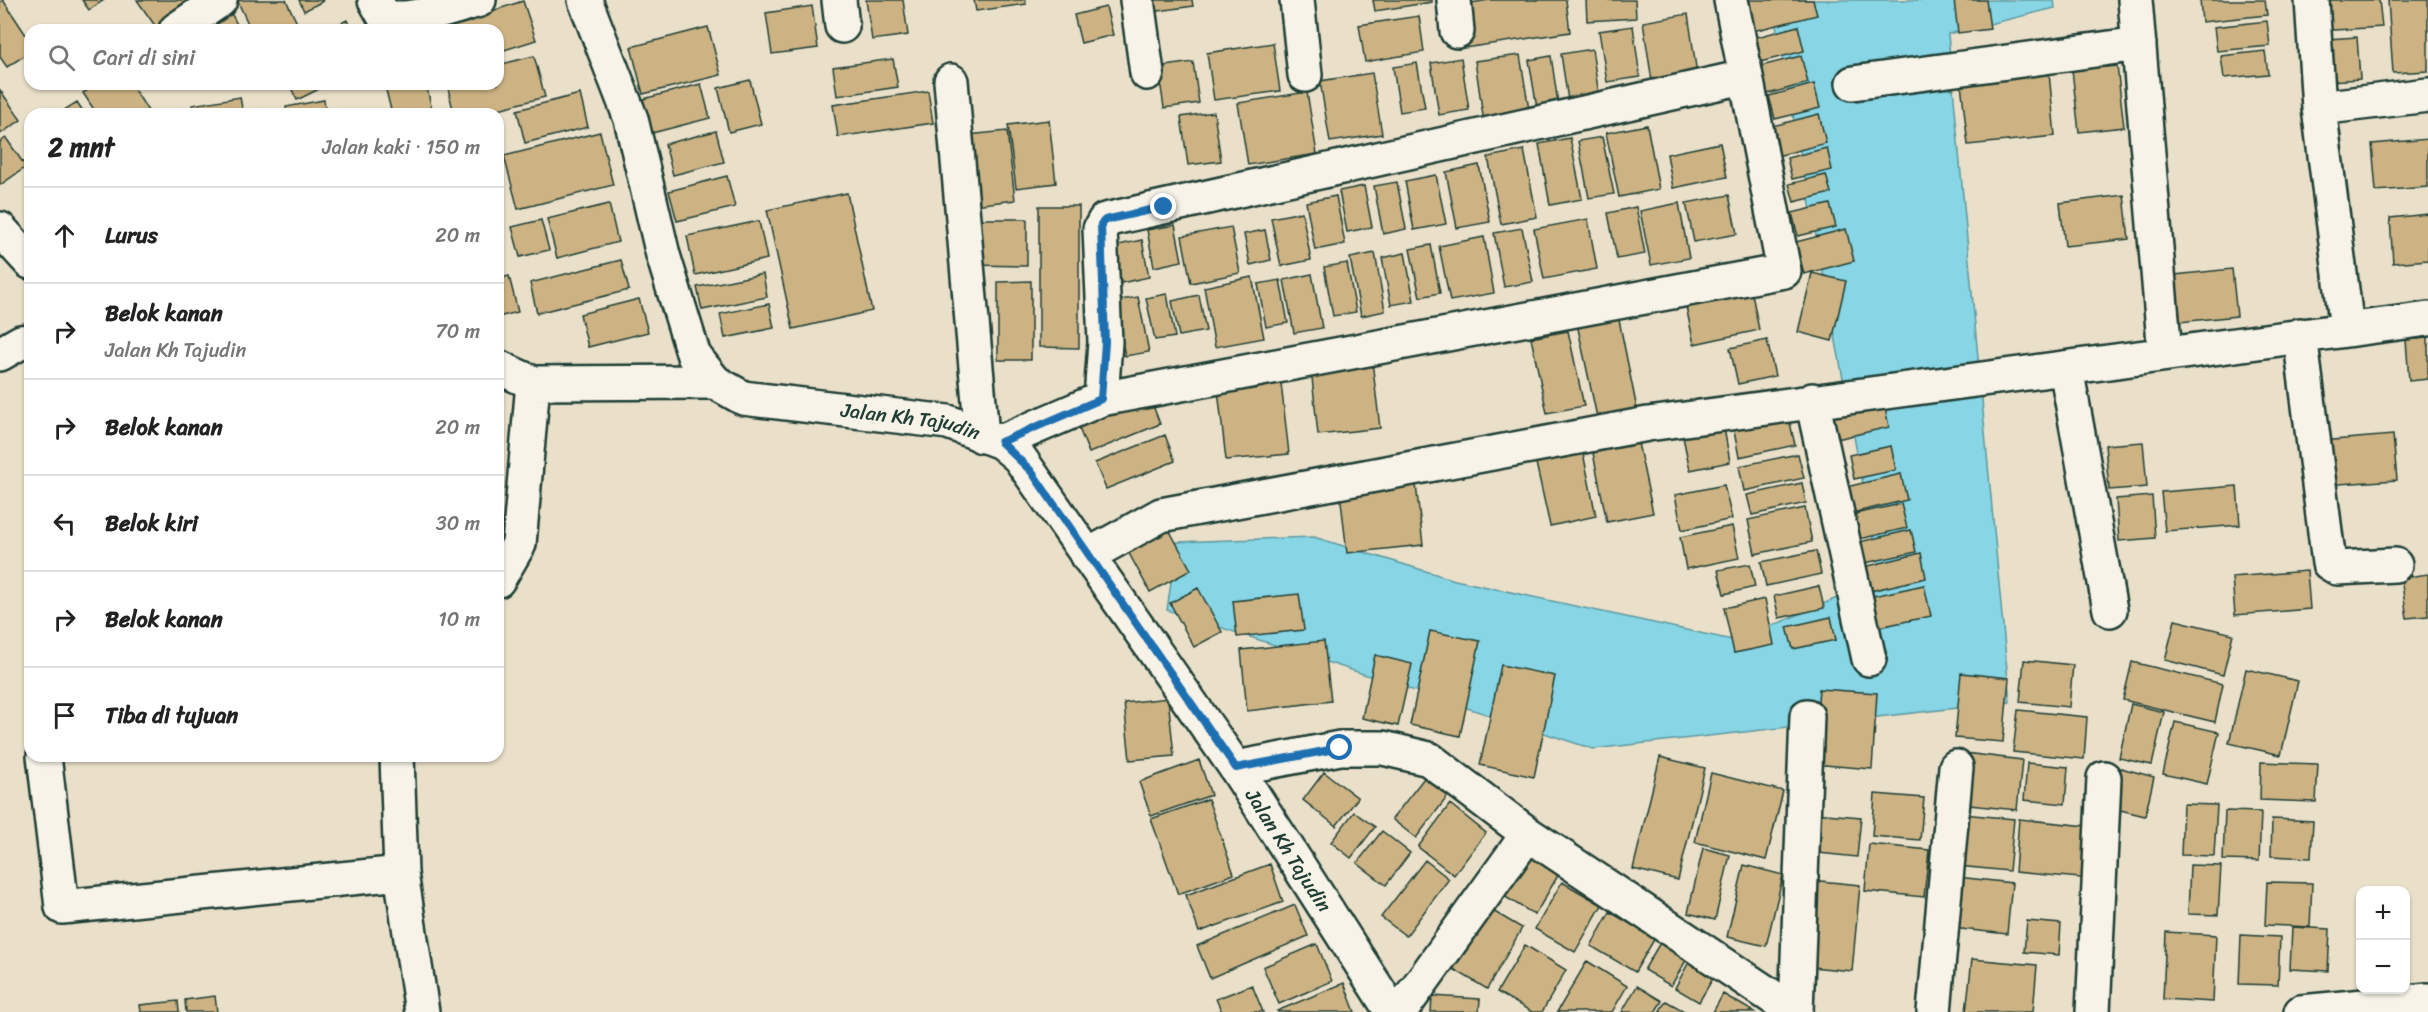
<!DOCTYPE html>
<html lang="id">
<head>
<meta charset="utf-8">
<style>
  :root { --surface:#fff; --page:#f6f6f6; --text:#222; --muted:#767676; --line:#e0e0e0 }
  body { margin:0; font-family:Sriracha,sans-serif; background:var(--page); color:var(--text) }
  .controls { position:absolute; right:18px; bottom:18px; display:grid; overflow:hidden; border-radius:12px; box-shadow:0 2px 4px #0004 }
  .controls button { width:54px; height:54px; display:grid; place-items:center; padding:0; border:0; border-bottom:2px solid var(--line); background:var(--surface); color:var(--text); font:30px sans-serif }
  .stop { position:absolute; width:18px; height:18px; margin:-14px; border:4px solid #1f6fb2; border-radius:50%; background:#fff }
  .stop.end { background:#1f6fb2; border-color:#fff; box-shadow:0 2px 6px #0008 }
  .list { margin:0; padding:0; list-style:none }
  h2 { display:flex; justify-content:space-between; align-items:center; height:78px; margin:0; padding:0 24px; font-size:26px }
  h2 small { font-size:20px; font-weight:400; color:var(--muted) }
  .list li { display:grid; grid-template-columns:39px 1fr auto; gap:18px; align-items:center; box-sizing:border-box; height:96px; padding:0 24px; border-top:2px solid var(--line) }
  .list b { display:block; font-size:22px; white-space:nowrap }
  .list p { margin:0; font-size:20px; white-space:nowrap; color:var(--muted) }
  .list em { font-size:20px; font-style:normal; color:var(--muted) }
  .icon { flex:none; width:33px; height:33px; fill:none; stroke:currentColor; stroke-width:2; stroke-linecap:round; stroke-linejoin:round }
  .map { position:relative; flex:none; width:2428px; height:1012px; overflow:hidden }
  .search { position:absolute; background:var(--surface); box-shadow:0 2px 4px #0004; left:24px; top:24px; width:480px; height:66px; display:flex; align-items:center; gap:15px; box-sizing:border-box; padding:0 21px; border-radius:18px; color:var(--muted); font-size:22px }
  .panel { position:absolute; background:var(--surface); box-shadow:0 2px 4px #0004; left:24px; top:108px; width:480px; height:654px; border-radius:18px }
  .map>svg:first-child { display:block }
  .water { fill:#87d5e5; stroke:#5d989e; stroke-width:1.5 }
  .building { fill:#cdb383; stroke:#1f3d34; stroke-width:1.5 }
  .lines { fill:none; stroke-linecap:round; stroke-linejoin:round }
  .street-casing { stroke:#1f3d34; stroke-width:38 }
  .secondary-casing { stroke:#1f3d34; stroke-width:38 }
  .street { stroke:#f7f3e8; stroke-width:33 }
  .secondary { stroke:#f7f3e8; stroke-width:33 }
  .route { stroke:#1f6fb2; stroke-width:8 }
  .labels { text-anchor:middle; stroke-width:4.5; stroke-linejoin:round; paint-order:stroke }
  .street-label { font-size:20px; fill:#1f3d34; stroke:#f7f3e8 }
</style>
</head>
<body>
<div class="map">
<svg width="2428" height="1012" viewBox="0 0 2428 1012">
  <rect width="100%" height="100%" fill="#eae0ca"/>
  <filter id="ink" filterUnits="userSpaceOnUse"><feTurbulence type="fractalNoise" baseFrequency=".0167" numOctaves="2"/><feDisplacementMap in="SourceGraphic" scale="12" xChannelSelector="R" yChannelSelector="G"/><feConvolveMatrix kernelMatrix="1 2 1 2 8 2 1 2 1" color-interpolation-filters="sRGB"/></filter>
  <g filter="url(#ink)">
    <path class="water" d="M1780,0H2054L2055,8L1948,34L2010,702L1593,749L1167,610L1177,542L1314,537L1455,580L1737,641L1881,579L1772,4Z"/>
    <path class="building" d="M3,0L30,41V52L7,67L0,57V2Z
      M82,0H104L89,10Z
      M137,0H203L158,30Z
      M241,0H286L297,23L282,30H251L238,2Z
      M299,0H322L323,1L304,11Z
      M866,0H903L908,35L872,40Z
      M974,0H1025L1026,4L976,11Z
      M1142,0H1192L1193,6L1144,13Z
      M1373,0H1432V2L1375,11Z
      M1489,0H1566L1570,32L1465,48L1458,5Z
      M1586,0H1635L1636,18L1587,21Z
      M1739,0H1813L1817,15L1745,33Z
      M1954,0H1986L1990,29L1958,33Z
      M2200,0H2265L2267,15L2202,22Z
      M2316,0H2379L2382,27L2318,31Z
      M2388,0H2428V71L2393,73Z
      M523,1L536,40L498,52V30H454L452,24Z
      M812,6L818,48L772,54L766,13Z
      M1106,7L1113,35L1081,43L1074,15Z
      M231,13L240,30H198Z
      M1688,14L1697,74L1652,81L1643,22Z
      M1419,16L1424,52L1365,62L1359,25Z
      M347,20L351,30H327Z
      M2267,21L2270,46L2217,51L2214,27Z
      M1633,26L1640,77L1607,82L1599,31Z
      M1798,26L1804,51L1748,65L1742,41Z
      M708,27L721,75L643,94L631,47Z
      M2357,37L2360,79L2331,81L2328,39Z
      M1273,43L1280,91L1214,100L1207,53Z
      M1592,49L1600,102L1569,107L1561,54Z
      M2265,51L2268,74L2224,78L2221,56Z
      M1520,55L1530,116L1484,123L1475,61Z
      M534,56L545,97L479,114H454L447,84H498V65Z
      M1551,56L1559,110L1538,114L1529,60Z
      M1801,56L1808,83L1764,95L1757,67Z
      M1461,58L1469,110L1439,115L1431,63Z
      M893,59L898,87L837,96L833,67Z
      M1193,62L1199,103L1164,108L1158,67Z
      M1417,63L1425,108L1400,112L1393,67Z
      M2117,66L2124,127L2079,132L2072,70Z
      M1372,73L1382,134L1330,142L1320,81Z
      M2049,73L2055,136L1968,145L1961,83Z
      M750,80L761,124L729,132L718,88Z
      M97,84H131L150,114H97L83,93Z
      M289,84H329L297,100Z
      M394,84H426L433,114H392L385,86Z
      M701,84L710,118L652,133L643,99Z
      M1814,84L1820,108L1775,119L1769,96Z
      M0,90L21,120L0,134Z
      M928,91L933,123L838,137L833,105Z
      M1307,92L1317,154L1248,165L1238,103Z
      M580,94L588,127L525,143L517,110Z
      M240,97L243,114H194L192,105Z
      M324,100L326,114H287L286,107Z
      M77,102L85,114H58Z
      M1214,112L1221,161L1188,165L1181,117Z
      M1819,114L1826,143L1777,156L1769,127Z
      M1049,120L1056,183L1016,188L1008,125Z
      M1647,125L1659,189L1619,197L1606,133Z
      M716,131L724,162L673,175L665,144Z
      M1007,131L1015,200L966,206L958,136Z
      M600,132L613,185L518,209L504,156Z
      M1602,137L1614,194L1589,198L1578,141Z
      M6,138L26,167L0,185V142Z
      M1570,138L1582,199L1550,205L1539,144Z
      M2428,139V187L2376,191L2372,144Z
      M1720,143L1727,177L1673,188L1667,154Z
      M1827,148L1832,170L1792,179L1787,158Z
      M1524,150L1537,217L1501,224L1488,157Z
      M1479,165L1490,222L1457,228L1446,172Z
      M1436,175L1446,224L1414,230L1405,181Z
      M1826,175L1831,193L1794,202L1789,184Z
      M727,176L735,207L677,221L669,191Z
      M1397,182L1406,229L1383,234L1374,186Z
      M1364,186L1372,227L1347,232L1339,191Z
      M847,193L872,311L793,329L767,210Z
      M1729,195L1737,234L1694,242L1686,203Z
      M2124,195L2129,239L2065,246L2060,203Z
      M1336,196L1345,244L1315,250L1306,202Z
      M1679,203L1689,258L1651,265L1640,211Z
      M609,204L618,242L557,258L547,219Z
      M1830,204L1836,227L1798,236L1792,213Z
      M1039,206H1079V348L1039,347Z
      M1636,207L1645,254L1617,259L1608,213Z
      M1302,212L1311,260L1281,266L1271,218Z
      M2428,214V260L2393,263L2390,218Z
      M972,219H1027V266L973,265Z
      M1588,219L1597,269L1544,279L1534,229Z
      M541,220L549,250L520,257L512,227Z
      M759,221L767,259L695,275L687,236Z
      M1175,225L1182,261L1154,267L1147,230Z
      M1231,227L1240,273L1191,283L1182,236Z
      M1522,228L1533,282L1504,287L1494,233Z
      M1846,229L1854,261L1804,274L1796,242Z
      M1265,230L1271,260L1250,265L1244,234Z
      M1484,237L1494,293L1450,301L1439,246Z
      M1142,240L1149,277L1121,283L1114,246Z
      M1431,245L1440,293L1420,297L1410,249Z
      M1375,253L1385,311L1361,316L1350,258Z
      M1405,253L1414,301L1391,305L1382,258Z
      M621,260L629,290L537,313L530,283Z
      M1347,263L1356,312L1333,316L1324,267Z
      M2232,269L2237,316L2170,323L2165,276Z
      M1812,273L1846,281L1832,341L1798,332Z
      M763,274L767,297L702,310L697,287Z
      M1312,274L1322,328L1294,333L1284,280Z
      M509,276L518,312L498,317V279Z
      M1252,277L1264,338L1215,347L1204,287Z
      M1280,280L1288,323L1266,327L1258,284Z
      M1031,281V360H998V282Z
      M1750,283L1759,330L1694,344L1684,297Z
      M1167,294L1175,337L1155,340L1146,298Z
      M1199,295L1206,331L1179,336L1172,301Z
      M1138,297L1149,352L1125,356L1114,301Z
      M639,299L648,332L588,347L580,314Z
      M769,304L774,328L725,338L720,314Z
      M1617,310L1637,409L1597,417L1576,319Z
      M1568,331L1584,406L1547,413L1531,338Z
      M2428,338V379L2409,381L2406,340Z
      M1767,340L1775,376L1738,384L1730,348Z
      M1372,361L1380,428L1318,435L1311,368Z
      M1281,383L1289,454L1226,460L1218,390Z
      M1148,392L1160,424L1089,453L1076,421Z
      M1882,394L1889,427L1828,441L1820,407Z
      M1788,414L1795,445L1739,457L1733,426Z
      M1724,428L1730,462L1690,470L1683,437Z
      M1165,435L1175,461L1106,489L1095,463Z
      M2393,435L2397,480L2324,485L2321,441Z
      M2143,442L2147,487L2109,490L2105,445Z
      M1638,443L1653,513L1607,522L1593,453Z
      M1891,446L1896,470L1854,479L1849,455Z
      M1583,453L1596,516L1550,526L1536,463Z
      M1798,454L1804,478L1744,491L1739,466Z
      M1901,474L1907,500L1848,514L1842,488Z
      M1415,476L1423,545L1347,553L1339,484Z
      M1802,483L1806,503L1752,515L1747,495Z
      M1724,485L1732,519L1682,530L1675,495Z
      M2237,486L2240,525L2165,531L2161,492Z
      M2152,496L2155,538L2119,541L2116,499Z
      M1901,504L1907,528L1855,540L1850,515Z
      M1805,508L1812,542L1755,554L1748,520Z
      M1166,524L1191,570L1150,592L1125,546Z
      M1732,526L1739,558L1686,569L1680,537Z
      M1911,530L1916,552L1860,564L1855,543Z
      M1816,551L1821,574L1766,586L1761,562Z
      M1921,553L1926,578L1870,591L1864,567Z
      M1750,564L1755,587L1724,594L1718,570Z
      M2307,571L2310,609L2235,615L2232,577Z
      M2428,574V616L2407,618L2401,578Z
      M1924,585L1931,616L1875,628L1869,597Z
      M1819,586L1824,608L1779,618L1774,596Z
      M1198,588L1222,632L1194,647L1170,603Z
      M1299,594L1304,630L1237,637L1233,601Z
      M1765,599L1774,645L1734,653L1724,608Z
      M1831,617L1836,640L1793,649L1787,627Z
      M2175,620L2233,634L2223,675L2165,660Z
      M1430,631L1480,641L1460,736L1410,725Z
      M1324,641L1331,701L1247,711L1241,650Z
      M1375,655L1412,664L1398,726L1362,718Z
      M2024,660L2073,665L2069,707L2020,702Z
      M2132,662L2223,684L2215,722L2123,700Z
      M1501,665L1555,676L1534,777L1480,765Z
      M2246,669L2298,681L2281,755L2229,743Z
      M1961,673L2009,678L2003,742L1955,738Z
      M1819,689L1877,693L1872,769L1813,764Z
      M1168,698L1174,756L1130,760L1124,703Z
      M2131,704L2164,712L2152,765L2119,758Z
      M2018,710L2087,717L2084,759L2013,752Z
      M2175,722L2219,732L2207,784L2163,774Z
      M1965,753L2022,760L2017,810L1960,804Z
      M1660,757L1705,768L1678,880L1633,869Z
      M1199,760L1211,795L1151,816L1139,782Z
      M2261,762L2318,764L2316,802L2260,800Z
      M2027,763L2068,767L2065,804L2024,800Z
      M2121,768L2154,777L2145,816L2112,808Z
      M1324,772L1358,798L1336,826L1303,800Z
      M1711,773L1783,791L1766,860L1695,842Z
      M1424,778L1448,796L1416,838L1392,819Z
      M1875,794L1924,798L1920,840L1872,836Z
      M1208,799L1234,874L1178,894L1151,819Z
      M1450,804L1486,833L1454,875L1418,847Z
      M2183,804L2217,805L2214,856L2181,855Z
      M2225,811L2261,812L2259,861L2223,860Z
      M1354,812L1375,827L1351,858L1331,842Z
      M1813,813L1861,817L1857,857L1809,852Z
      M1963,814L2014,819L2009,871L1958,866Z
      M2019,819L2096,827L2091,879L2015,872Z
      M2272,819L2313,821L2311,858L2271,856Z
      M1382,831L1410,853L1386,885L1357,863Z
      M1869,844L1929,850L1924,897L1865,891Z
      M1703,848L1730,855L1715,920L1688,913Z
      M1524,851L1560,872L1535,915L1499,893Z
      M1425,860L1449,879L1406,936L1381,917Z
      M1270,864L1283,902L1199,932L1186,895Z
      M1744,865L1783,875L1766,946L1727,937Z
      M2190,865L2221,866L2218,915L2188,914Z
      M1957,877L2012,883L2007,934L1952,928Z
      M1810,880L1860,885L1852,971L1802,966Z
      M1562,882L1602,905L1575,952L1535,929Z
      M2267,882L2312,883L2310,927L2265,925Z
      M1295,905L1308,936L1210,978L1197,946Z
      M1486,907L1522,928L1487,989L1450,967Z
      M1610,912L1655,938L1635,972L1591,946Z
      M2027,921L2061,924L2059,955L2024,952Z
      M2292,927L2330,929L2328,971L2290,969Z
      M2166,932L2216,935L2213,1002L2163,999Z
      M2241,935L2280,937L2278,985L2239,984Z
      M1661,941L1688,957L1671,986L1644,970Z
      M1317,944L1332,981L1279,1004L1263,967Z
      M1525,945L1566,970L1542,1012H1532L1497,992Z
      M1972,959L2037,965L2033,1012H1966Z
      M1690,960L1715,975L1699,1002L1675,988Z
      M1587,961L1627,986L1612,1012H1557Z
      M1344,983L1355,1012H1278L1277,1011Z
      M1252,985L1263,1012H1222L1216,999Z
      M1637,986L1662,1001L1655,1012H1622Z
      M1723,994L1754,1012H1713Z
      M215,996L217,1012H186L185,1000Z
      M1432,996L1480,999L1479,1012H1431Z
      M178,1001L179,1012H141L140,1005Z
      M1666,1001L1684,1011L1683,1012H1659Z"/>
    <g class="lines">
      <defs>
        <path id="street" d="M375,0L384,16C409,24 454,7 479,0
          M839,0L842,26
          M1137,0L1147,73
          M1297,0L1305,75
          M1454,0L1457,31
          M2135,0L2165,354
          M2312,0L2319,108L2347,329
          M176,30L220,0
          M951,81L982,436
          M1853,83L2139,44
          M2319,108L2428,95
          M0,229L30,262
          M2300,335L2329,563L2337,568L2395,565
          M0,354L21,342L30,341
          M498,367L533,383L715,382
          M2066,368L2110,610
          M1101,399L1105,342L1100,229L1105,220L1744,77
          M1812,400L1869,659
          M1001,442L1101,399L1784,271L1731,0
          M1087,556L1161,515L1648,424L2428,319
          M498,580L519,544L533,383
          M44,756L62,907L401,873
          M397,756L401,873L422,1012
          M1236,768L1340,748H1383L1429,759L1528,834L1795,1012
          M1400,1012L1528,834
          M1796,1012L1807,716
          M1934,1012L1956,767
          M2093,1012L2104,778
          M2301,1012L2428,1000"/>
        <g id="secondary">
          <path id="s1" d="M585,0L631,119L663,255L694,356L715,382L743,398L948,422L1001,442L1019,457L1236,768L1392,1012"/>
        </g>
      </defs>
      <use href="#street" class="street-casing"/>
      <use href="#secondary" class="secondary-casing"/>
      <use href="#street" class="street"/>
      <use href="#secondary" class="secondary"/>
    </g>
  </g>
  <g class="lines" filter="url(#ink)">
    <path class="route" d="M1164,207L1105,220L1101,224L1105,342L1101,399L1001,442L1031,471L1236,768L1340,748"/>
  </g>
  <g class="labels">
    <g class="street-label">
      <text dy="7" stroke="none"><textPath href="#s1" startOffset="608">Jalan Kh Tajudin</textPath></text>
      <text dy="7" stroke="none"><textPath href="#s1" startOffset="1202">Jalan Kh Tajudin</textPath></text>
    </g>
  </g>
</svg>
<div class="controls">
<button>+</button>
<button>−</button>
</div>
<div class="stop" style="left:1340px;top:748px"></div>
<div class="stop end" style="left:1164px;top:207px"></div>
<div class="search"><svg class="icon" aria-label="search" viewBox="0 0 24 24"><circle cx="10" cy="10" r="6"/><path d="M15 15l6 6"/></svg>Cari di sini</div>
<section class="panel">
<h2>2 mnt<small>Jalan kaki · 150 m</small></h2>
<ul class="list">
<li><svg class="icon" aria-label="ahead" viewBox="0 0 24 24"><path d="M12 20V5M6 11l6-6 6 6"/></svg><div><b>Lurus</b></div><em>20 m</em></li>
<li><svg class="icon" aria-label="right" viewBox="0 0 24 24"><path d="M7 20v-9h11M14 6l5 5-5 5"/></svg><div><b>Belok kanan</b><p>Jalan Kh Tajudin</p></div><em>70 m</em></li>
<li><svg class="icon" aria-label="right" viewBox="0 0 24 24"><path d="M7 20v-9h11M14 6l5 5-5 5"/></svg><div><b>Belok kanan</b></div><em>20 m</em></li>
<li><svg class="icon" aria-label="left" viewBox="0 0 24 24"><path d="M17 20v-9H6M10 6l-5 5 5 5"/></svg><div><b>Belok kiri</b></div><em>30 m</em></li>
<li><svg class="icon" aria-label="right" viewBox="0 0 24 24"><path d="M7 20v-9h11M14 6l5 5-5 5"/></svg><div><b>Belok kanan</b></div><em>10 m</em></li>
<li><svg class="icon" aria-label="arrive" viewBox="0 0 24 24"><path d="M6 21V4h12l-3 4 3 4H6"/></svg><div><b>Tiba di tujuan</b></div></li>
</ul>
</section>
</div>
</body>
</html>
